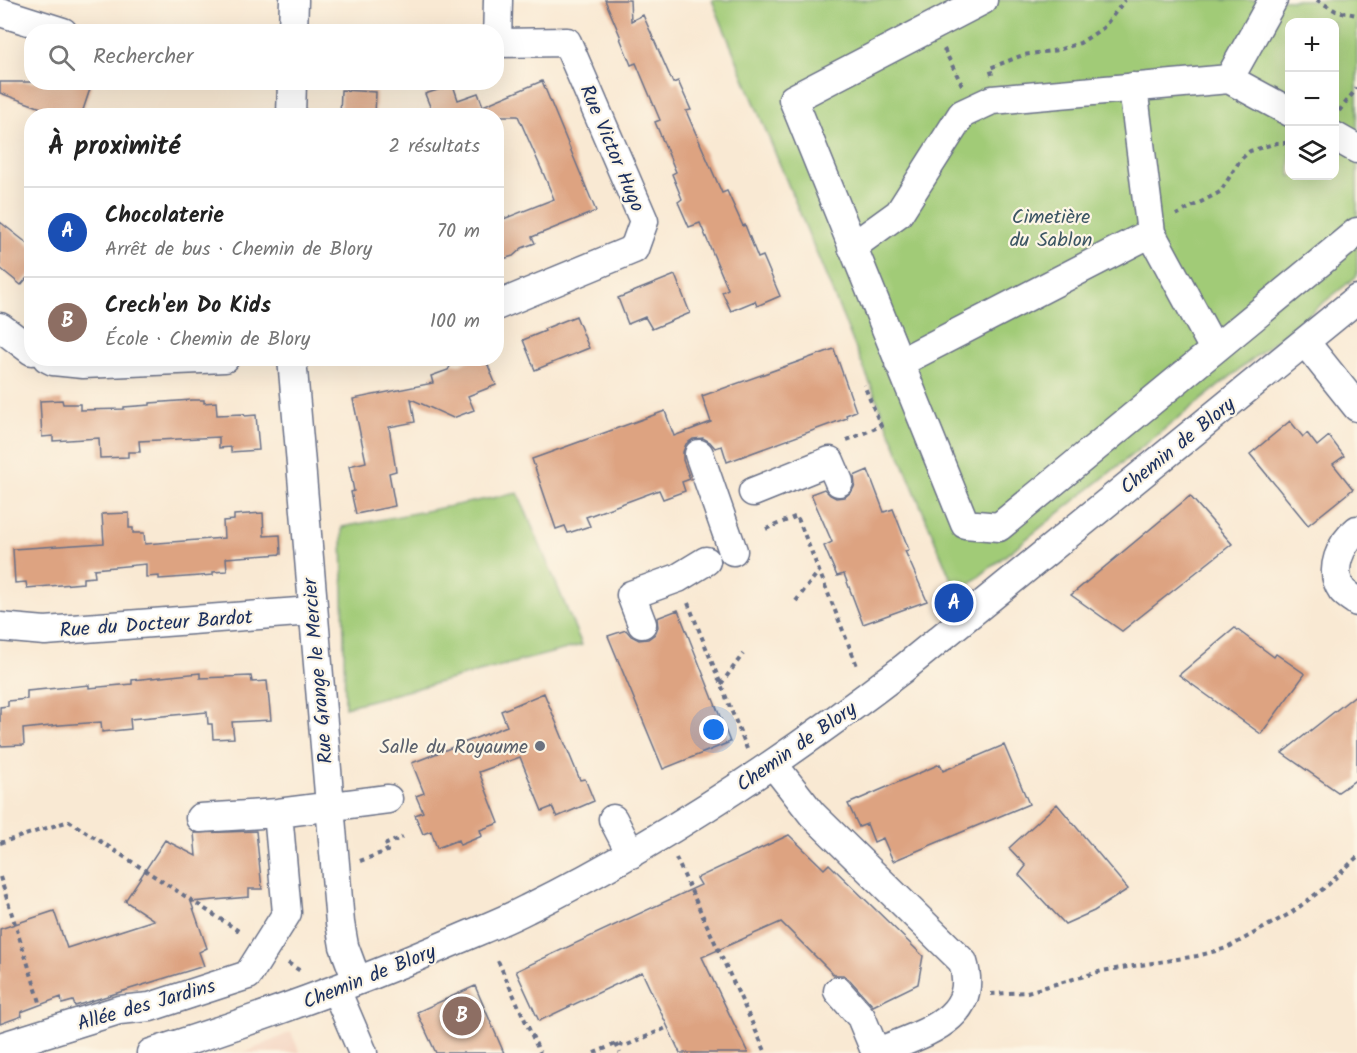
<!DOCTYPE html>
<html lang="fr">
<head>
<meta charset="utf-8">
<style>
  :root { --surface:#fff; --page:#f6f6f6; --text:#222; --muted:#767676; --line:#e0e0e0; --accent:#c8321e }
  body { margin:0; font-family:Kalam,sans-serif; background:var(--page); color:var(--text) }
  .controls { position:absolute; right:18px; top:18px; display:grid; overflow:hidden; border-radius:12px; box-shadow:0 6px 24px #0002 }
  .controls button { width:54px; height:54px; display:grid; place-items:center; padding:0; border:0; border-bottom:2px solid var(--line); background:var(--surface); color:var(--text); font:30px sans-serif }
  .you { position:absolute; left:714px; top:730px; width:21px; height:21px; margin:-15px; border:4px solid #fff; border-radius:50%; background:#1a73e8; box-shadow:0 0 0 9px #1a73e833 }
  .badge { display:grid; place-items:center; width:39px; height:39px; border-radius:50%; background:var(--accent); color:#fff; font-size:20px; font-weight:700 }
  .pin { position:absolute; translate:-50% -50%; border:3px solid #fff; box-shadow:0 2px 6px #0006 }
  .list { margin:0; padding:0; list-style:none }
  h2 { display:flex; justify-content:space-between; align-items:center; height:78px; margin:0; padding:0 24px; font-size:26px }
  h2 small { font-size:20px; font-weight:400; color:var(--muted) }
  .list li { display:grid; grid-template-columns:39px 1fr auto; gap:18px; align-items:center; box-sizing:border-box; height:90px; padding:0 24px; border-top:2px solid var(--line) }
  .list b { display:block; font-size:22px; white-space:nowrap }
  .list p { margin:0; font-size:20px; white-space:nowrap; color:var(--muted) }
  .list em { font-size:20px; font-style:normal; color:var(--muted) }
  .icon { flex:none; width:33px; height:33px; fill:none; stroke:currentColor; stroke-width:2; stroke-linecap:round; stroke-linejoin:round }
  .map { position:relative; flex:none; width:1357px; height:1053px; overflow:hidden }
  .search { position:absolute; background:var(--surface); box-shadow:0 6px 24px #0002; left:24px; top:24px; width:480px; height:66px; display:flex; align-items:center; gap:15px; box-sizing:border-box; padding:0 21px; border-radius:24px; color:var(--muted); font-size:22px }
  .panel { position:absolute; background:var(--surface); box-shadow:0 6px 24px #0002; left:24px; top:108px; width:480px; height:258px; border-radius:24px }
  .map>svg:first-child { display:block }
  .built { fill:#f4d3c0 }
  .green { fill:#a1cb77; stroke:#5e7d6a; stroke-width:1.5; fill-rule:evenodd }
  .building { fill:#dda381 }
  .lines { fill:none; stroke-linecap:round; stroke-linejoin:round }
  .minor-casing { stroke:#697087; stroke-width:31 }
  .path { stroke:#697087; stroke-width:4; stroke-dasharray:4.5 4.5; stroke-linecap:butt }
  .minor { stroke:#fff; stroke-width:28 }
  .worship-dot { fill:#6b7280; stroke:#fcf5e5; stroke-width:2 }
  .labels { text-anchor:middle; stroke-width:4.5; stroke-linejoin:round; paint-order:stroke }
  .street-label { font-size:20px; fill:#1b2f5e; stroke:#fcf5e5 }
  .park-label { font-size:20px; fill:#3c5664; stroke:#fcf5e5 }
  .worship-label { font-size:20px; fill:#5b616d; stroke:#fcf5e5; text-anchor:end }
</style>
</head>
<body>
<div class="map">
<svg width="1357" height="1053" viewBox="0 0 1357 1053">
  <rect width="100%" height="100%" fill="#fcf5e5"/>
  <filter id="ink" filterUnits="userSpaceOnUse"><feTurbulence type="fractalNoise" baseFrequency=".0167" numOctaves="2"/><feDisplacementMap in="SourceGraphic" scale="12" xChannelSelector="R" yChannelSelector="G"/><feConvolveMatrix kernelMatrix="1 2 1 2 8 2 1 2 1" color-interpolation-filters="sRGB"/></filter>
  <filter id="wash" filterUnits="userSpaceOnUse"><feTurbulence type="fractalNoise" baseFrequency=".008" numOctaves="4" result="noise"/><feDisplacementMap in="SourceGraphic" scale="24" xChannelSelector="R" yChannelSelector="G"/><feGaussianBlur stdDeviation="1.35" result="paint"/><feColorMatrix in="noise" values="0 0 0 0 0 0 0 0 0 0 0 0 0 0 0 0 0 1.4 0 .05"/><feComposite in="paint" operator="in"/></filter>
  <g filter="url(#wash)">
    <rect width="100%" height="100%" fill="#f9e9d3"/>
    <path class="built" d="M291,1032L300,1053H244Z"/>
    <path class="green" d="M712,0H1357V276L957,594ZM1290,22H1334V176H1290Z
      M518,493L582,645L345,707L342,527Z"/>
    <g id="blocks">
      <path class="building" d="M605,0H630L631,21L643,15L673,83L678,81L691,110L686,111L722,193L727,191L743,226L745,225L758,258L763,256L780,296L757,306L755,301L731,311L722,292L728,289L700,223L689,227L678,202L682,199L672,174L676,172L655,122L660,120L636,63L631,65L620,38H621Z
        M542,81L596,211L532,237L535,243L522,248L513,256L496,261V222L554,199L544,175L518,116H423L422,112L431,109L425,94L453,85L458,100L478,93L483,106Z
        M0,82H84L91,86L81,116H63L0,93Z
        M341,90L376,92L375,116H340Z
        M0,222L32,247V272L21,285L0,268Z
        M675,275L690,313L652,329L645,317L628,324L618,298Z
        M576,316L589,348L535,370L523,340L545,331L544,329Z
        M834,349L856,411L846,415L847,418L727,462L722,446L715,448L710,442L703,438L693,439L686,444L683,452V460L690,479L682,482L685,491L663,499L659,490L586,517L590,526L568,533L565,526L556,529L532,459L665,411L674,436L711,422L702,396Z
        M475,358H485L496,385L468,396L474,410L453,418L411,399L415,422L389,427L396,471L389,473L395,506L356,514L351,492L354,491L349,466L366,462L353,399L433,383L431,376L448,370L452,363L458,365Z
        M62,400L63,404H80V410L124,409V407L150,405V403L192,400H204V403L216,402L217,415L244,414L245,416L256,415L259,450L231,452V447L219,448V437L139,441L140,452H128V457L100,458L99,438L53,441V436L42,437L40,401Z
        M1290,421L1303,437L1307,433L1317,446L1329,436L1344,456L1333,464L1353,489L1308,525L1250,454Z
        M868,470L884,512L893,509L909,550L905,551L927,601L863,624L844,574L837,576L824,546L832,542L811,494L824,489L830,495L836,498L845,497L852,491L855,485L854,476Z
        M1190,496L1232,544L1122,631L1071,595Z
        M129,513V528H133V533H144L145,544L224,538L223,521L234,520V515L263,513L264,536L280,535L281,554L226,558L227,571L213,572V575L159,579V576L146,577V564L94,569L95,577L83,578V583L27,588L26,582L15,583L13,549L104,543L102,514Z
        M678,610L730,742L663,769L608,636L626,630L631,636L639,640L648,639L655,634L658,627L657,618Z
        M1235,628L1274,657L1276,654L1305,674L1261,734L1179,675Z
        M200,673V678L251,676L252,682L267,681L271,720L232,722L234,738L213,739L212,724H208L207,712L130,719L131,729L102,732L101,722L60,725L23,729L24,745L0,746V707L8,706V701L27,699V691L89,685V688L132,684V680Z
        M544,693L580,780L585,779L594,801L557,817L552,807L542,811L520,757L479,772L499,823L480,830L482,836L460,845L458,840L437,848L431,831L423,834L415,815L423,812L416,796L424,793L412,763L507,726L501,711Z
        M1357,694V779L1338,792L1282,753Z
        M1004,745L1029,804L893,861L883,838L874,842L867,824L859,827L848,804L940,764L943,771Z
        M1057,804L1128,889L1094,911L1065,924L1019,875L1026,866L1009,848Z
        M256,831L262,889H249V897L191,902L207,948L199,952L204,966L75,1006L73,1001L62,1004L61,997L21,1012L22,1016L0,1024V929L54,911L67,948L154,920L125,901L165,840L196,856L194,833Z
        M789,835L824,869L829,864L923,956L918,984L873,1006L850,980L843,975H834L781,922L702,957L748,1053H680L642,972L539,1021L516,971L701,885L697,878Z
        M475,986L504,1053H436L417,1012Z"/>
    </g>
  </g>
  <g filter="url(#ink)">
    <use href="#blocks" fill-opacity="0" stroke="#697087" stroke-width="1.5"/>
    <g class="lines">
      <defs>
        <path id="minor" d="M983,0L793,99L965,524L999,527L1357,232
          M0,12L63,32
          M293,32L294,0
          M496,43L567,42L644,221L634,249L496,306
          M497,43L498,0
          M1229,79L1273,0
          M1133,87L1151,233L1214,349
          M291,116L292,82
          M1334,136L1357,149
          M852,247L899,213L962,114L992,100L1229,79L1290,112
          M0,327L32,351
          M1305,342L1357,407
          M47,358L53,361L83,364L225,358
          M292,358L340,923L344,946L357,981
          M899,363L1151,233
          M699,454L733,551
          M753,492L830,461L839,482
          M1357,530C1341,543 1328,570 1342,590C1346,595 1352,598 1357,602
          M642,624L631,595L678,578L706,561
          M0,627L45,631L312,611
          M773,764L812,814L963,962C981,1022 918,1034 876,1053
          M200,818L278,813
          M613,819L631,854
          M336,990L363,1053
          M838,991L861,1017L876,1053
          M0,1047L119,1010L150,1007L248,975L287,913L278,813L388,799
          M151,1053C255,1020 356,984 457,940C480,930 504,921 527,909C661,843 786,759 904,668L1357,299"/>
      </defs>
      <use href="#minor" class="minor-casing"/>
      <path class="path" d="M1317,0L1336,11L1357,15
        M944,49L962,85
        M992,75L990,68L1023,55L1058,50L1080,43L1103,28L1125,0
        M1339,111L1357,88
        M1176,215L1220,192L1241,159L1250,151L1277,143H1290
        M847,440L881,426L864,385
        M766,529L797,516L858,668
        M796,601L819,571
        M688,603L747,749
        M721,684L743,654
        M0,843L69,821L242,933
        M676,858L766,1053
        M360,861L387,851L384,845L403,837
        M0,877L41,1005
        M498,961L540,1053
        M288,963L302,972
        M991,994L1027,992L1102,971L1197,956L1227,948L1291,913L1328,885L1357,857
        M616,1044L620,1053
        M594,1053L616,1044L625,1046L666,1028"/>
      <use href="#minor" class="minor"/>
    </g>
  </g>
  <circle class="worship-dot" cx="540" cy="746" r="6"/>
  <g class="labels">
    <g class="street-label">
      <text transform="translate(613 148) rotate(67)" y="7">Rue Victor Hugo</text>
      <text transform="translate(1177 445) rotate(-39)" y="7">Chemin de Blory</text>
      <text transform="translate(156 623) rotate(-4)" y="7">Rue du Docteur Bardot</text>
      <text transform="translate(317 671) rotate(-95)" y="7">Rue Grange le Mercier</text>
      <text transform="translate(796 746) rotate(-35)" y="7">Chemin de Blory</text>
      <text transform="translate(369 976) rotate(-22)" y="7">Chemin de Blory</text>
      <text transform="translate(146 1004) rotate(-16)" y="7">Allée des Jardins</text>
    </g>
    <g class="park-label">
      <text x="1051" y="223">Cimetière<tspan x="1051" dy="23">du Sablon</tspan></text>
    </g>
    <g class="worship-label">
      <text x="528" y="753">Salle du Royaume</text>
    </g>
  </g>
</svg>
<div class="controls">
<button>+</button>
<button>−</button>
<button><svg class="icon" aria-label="layers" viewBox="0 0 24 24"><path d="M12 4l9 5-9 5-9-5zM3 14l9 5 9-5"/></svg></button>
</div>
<div class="you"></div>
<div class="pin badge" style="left:954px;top:603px;background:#1a4fb4">A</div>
<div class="pin badge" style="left:462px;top:1016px;background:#8d6e63">B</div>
<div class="search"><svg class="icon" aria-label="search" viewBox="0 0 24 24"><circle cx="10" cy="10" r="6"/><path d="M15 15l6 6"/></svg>Rechercher</div>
<section class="panel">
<h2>À proximité<small>2 résultats</small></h2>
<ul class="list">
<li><span class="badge" style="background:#1a4fb4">A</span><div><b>Chocolaterie</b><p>Arrêt de bus · Chemin de Blory</p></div><em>70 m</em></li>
<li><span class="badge" style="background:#8d6e63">B</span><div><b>Crech'en Do Kids</b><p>École · Chemin de Blory</p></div><em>100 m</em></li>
</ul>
</section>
</div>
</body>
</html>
